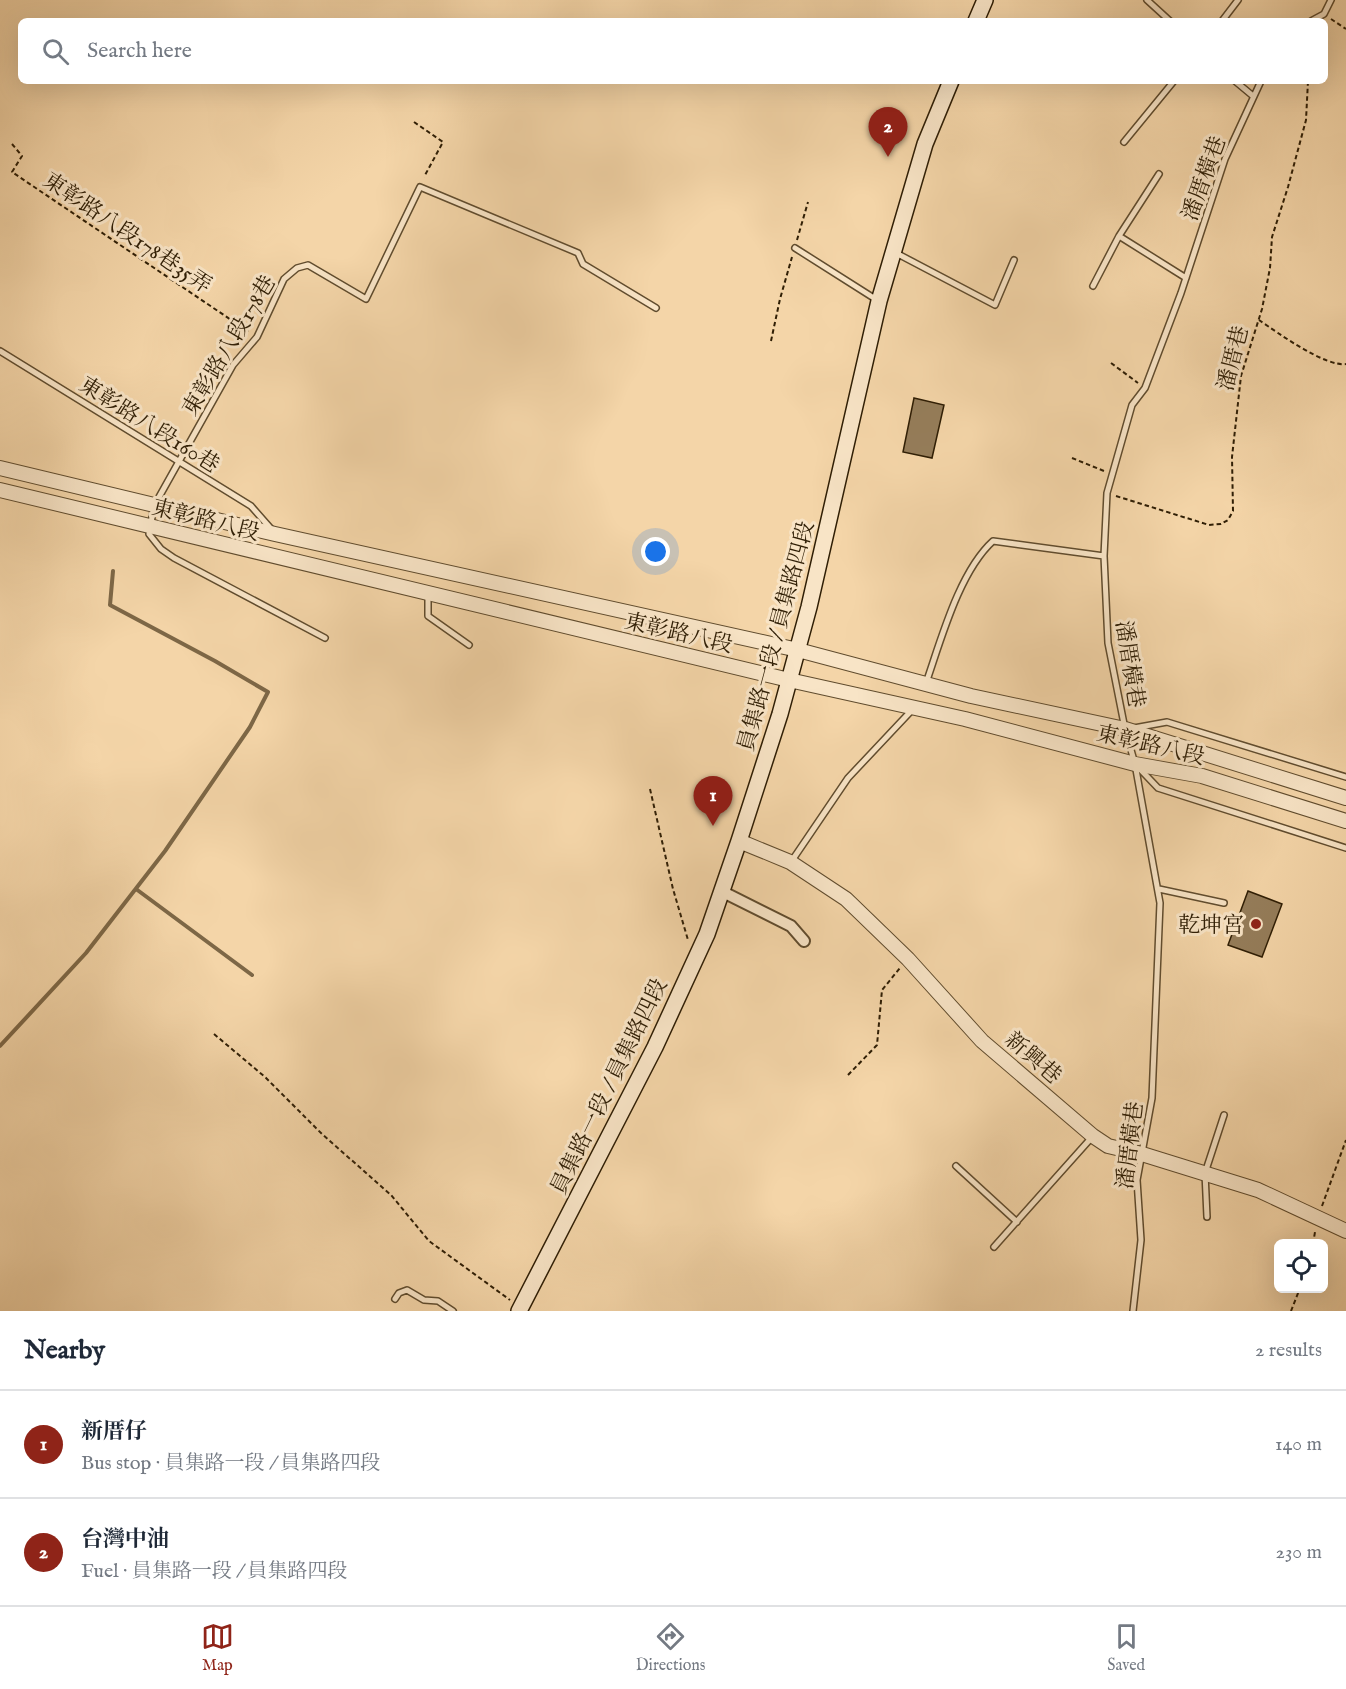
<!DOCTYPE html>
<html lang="en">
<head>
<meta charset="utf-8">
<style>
  :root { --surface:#fff; --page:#f2f2f3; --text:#1f2937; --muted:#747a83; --line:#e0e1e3; --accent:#8f2418 }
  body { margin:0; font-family:"IM FELL English","Noto Serif TC",serif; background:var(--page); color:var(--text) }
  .controls { position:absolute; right:18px; bottom:18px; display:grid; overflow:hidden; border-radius:9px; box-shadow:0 6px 24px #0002 }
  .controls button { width:54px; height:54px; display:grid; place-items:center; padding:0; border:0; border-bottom:2px solid var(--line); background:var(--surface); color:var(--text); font:30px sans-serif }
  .you { position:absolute; left:656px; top:552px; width:21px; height:21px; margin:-15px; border:4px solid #fff; border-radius:50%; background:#1a73e8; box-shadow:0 0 0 9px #1a73e833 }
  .badge { display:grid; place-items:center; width:39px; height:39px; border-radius:50%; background:var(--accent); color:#fff; font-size:20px; font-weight:700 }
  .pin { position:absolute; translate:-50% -50px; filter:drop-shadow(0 2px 3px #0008) }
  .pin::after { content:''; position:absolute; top:32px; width:21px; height:18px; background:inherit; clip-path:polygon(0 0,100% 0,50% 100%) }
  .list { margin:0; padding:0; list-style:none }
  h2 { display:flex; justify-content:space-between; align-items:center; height:78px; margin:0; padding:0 24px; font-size:26px }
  h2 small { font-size:20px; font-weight:400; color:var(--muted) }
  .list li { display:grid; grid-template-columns:39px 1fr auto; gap:18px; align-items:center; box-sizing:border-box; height:108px; padding:0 24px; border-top:2px solid var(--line) }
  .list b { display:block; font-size:22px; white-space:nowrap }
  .list p { margin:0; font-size:20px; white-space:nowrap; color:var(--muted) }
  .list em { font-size:20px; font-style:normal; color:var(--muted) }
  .icon { flex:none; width:33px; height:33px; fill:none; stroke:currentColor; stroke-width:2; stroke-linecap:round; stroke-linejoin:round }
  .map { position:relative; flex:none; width:1346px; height:1311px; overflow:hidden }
  .search { position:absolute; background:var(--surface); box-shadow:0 6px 24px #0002; left:18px; right:18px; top:18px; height:66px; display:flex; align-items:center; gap:15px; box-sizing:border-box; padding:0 21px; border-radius:9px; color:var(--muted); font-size:22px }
  .sheet { height:294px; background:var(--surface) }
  nav { display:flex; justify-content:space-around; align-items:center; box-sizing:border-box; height:84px; border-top:2px solid var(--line); background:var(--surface); font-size:16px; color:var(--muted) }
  nav a { display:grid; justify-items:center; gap:3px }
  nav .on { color:var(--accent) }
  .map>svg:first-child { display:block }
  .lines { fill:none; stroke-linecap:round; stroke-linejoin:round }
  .stream { stroke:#7d6746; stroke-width:4 }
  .building { fill:#957d5a; stroke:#2f1e05; stroke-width:1.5 }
  .service-casing { stroke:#604c2e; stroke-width:8 }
  .minor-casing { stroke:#604c2e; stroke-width:14 }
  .tertiary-casing { stroke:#604c2e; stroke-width:16 }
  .secondary-casing { stroke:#2f1e05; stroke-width:18 }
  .path { stroke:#2f1e05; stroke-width:2; stroke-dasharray:4.5 3; stroke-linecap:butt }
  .service { stroke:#f8e4c6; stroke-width:5 }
  .minor { stroke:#f8e4c6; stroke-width:10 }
  .tertiary { stroke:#f8e4c6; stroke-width:14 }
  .secondary { stroke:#f8e4c6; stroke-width:15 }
  .poi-dot { fill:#8f2418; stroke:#f8e4c6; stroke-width:2 }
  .labels { text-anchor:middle; stroke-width:6; stroke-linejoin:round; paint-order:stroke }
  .street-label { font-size:22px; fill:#2f1e05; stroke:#f8e4c6 }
  .poi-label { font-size:22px; fill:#2f1e05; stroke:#f8e4c6; text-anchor:end }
</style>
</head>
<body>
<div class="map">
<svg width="1346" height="1311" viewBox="0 0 1346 1311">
  <rect width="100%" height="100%" fill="#f4d5a8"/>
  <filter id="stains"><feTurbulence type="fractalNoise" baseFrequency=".00333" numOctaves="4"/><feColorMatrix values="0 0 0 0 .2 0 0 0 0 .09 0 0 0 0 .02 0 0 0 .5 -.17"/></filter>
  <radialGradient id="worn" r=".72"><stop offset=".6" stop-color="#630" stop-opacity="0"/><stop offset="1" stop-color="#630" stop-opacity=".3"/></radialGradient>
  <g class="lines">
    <path class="stream" d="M136,889L252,975
      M0,1046L86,953L165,851L250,727L268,692L215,661L110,605L113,571"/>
  </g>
  <path class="building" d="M914,398L944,405L932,458L903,452Z
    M1248,891L1282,904L1262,957L1228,945Z"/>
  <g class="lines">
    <defs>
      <path id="service" d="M1147,0L1170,21
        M1222,21L1238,0
        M1311,21L1324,14L1331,0
        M1235,81L1253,96
        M1124,142L1174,81
        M1119,236L1186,278
        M795,248L877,300
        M896,253L995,305L1014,260
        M1093,286L1119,236L1159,174
        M0,351L251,506L272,530
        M428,595V616L469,645
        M325,638L174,558L161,549L149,534L154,506L233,365L257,337L284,279L297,268L308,265L366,299L420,187L578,253L583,264L656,308
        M926,683C941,640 959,572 993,541L1104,556
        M1134,728L1167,722L1346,777
        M1138,767L1158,788L1346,848
        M791,862L848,778L912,710
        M1159,889L1224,903
        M956,1166L1017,1222
        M1207,1217L1205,1173L1224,1115
        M994,1247L1093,1136
        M395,1299L399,1293L407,1290L424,1300L438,1301L453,1311
        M1133,1311L1141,1240L1137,1180L1152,1098L1160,903L1135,764L1125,729L1108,643L1104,556L1107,493L1132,405L1145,388L1181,293L1225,159L1261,81"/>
      <path id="minor" d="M721,891L791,926L804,941"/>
      <path id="tertiary" d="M0,468L275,534L798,650L971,696L1125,729L1346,798
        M0,490L789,680L965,719L1135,764L1202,776L1346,821
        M739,841L790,862L846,899L908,959L982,1041L1093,1136L1108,1146L1142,1154L1258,1190L1346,1231"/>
      <path id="secondary" d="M976,21L985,0
        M519,1311L655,1047L707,934L739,841L780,714L809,607L879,301L925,144L951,81"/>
    </defs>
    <use href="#service" class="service-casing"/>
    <use href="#minor" class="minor-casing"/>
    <use href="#tertiary" class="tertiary-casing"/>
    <use href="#secondary" class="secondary-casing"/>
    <path class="path" d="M1331,19L1346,29
      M414,122L443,142L424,177
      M12,144L22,156L12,172L249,332
      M797,240L808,202
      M1259,320C1278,333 1325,367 1346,364
      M771,341L780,299L792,257
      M1111,363L1138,383
      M1072,458L1104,471
      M1116,496L1209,525L1221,524L1228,520L1233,511L1232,457L1241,376L1262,309L1270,268L1272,237L1288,187L1306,120L1308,81
      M650,789L673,889L688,940
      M214,1034L265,1077L322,1134L391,1195L429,1241L510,1300
      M848,1075L877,1045L882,990L900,968
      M1322,1206L1346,1140
      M1313,1244L1315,1232
      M1291,1311L1300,1288"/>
    <use href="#service" class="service"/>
    <use href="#minor" class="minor"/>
    <use href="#tertiary" class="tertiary"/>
    <use href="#secondary" class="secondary"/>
  </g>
  <circle class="poi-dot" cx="1256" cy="924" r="6"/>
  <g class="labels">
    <g class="street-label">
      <text transform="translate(1203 178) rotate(-70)" y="8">潘厝橫巷</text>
      <text transform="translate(128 232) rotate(34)" y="8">東彰路八段178巷35弄</text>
      <text transform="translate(228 345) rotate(-59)" y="8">東彰路八段178巷</text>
      <text transform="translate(1232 358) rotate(-76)" y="8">潘厝巷</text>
      <text transform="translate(150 424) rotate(32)" y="8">東彰路八段160巷</text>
      <text transform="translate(206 519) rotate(14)" y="8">東彰路八段</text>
      <text transform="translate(679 632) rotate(13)" y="8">東彰路八段</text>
      <text transform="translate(775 636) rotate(-75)" y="8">員集路一段 / 員集路四段</text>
      <text transform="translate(1131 664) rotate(81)" y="8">潘厝橫巷</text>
      <text transform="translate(1151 744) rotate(13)" y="8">東彰路八段</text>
      <text transform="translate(1034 1057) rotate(41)" y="8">新興巷</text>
      <text transform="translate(608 1086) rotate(-64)" y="8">員集路一段 / 員集路四段</text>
      <text transform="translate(1129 1145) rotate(-83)" y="8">潘厝橫巷</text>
    </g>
    <g class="poi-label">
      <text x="1244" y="932">乾坤宮</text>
    </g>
  </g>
  <rect width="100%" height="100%" filter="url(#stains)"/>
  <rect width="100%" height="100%" fill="url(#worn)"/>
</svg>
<div class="controls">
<button><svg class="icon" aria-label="locate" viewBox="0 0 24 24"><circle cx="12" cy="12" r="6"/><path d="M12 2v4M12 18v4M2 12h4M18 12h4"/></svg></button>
</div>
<div class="you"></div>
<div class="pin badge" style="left:713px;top:826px">1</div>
<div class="pin badge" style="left:888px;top:157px">2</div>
<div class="search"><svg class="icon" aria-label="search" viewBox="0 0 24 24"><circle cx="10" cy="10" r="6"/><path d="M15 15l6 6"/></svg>Search here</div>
</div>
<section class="sheet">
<h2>Nearby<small>2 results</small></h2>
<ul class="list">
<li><span class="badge">1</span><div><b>新厝仔</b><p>Bus stop · 員集路一段 / 員集路四段</p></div><em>140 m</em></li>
<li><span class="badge">2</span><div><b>台灣中油</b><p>Fuel · 員集路一段 / 員集路四段</p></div><em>230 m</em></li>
</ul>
</section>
<nav>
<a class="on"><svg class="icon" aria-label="map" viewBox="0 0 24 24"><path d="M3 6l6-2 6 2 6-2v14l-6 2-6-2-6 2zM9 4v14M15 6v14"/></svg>Map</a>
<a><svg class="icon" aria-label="directions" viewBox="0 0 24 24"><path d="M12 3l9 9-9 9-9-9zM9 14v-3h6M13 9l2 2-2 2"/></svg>Directions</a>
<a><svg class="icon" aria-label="saved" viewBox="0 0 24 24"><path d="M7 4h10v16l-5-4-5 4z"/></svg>Saved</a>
</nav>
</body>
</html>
